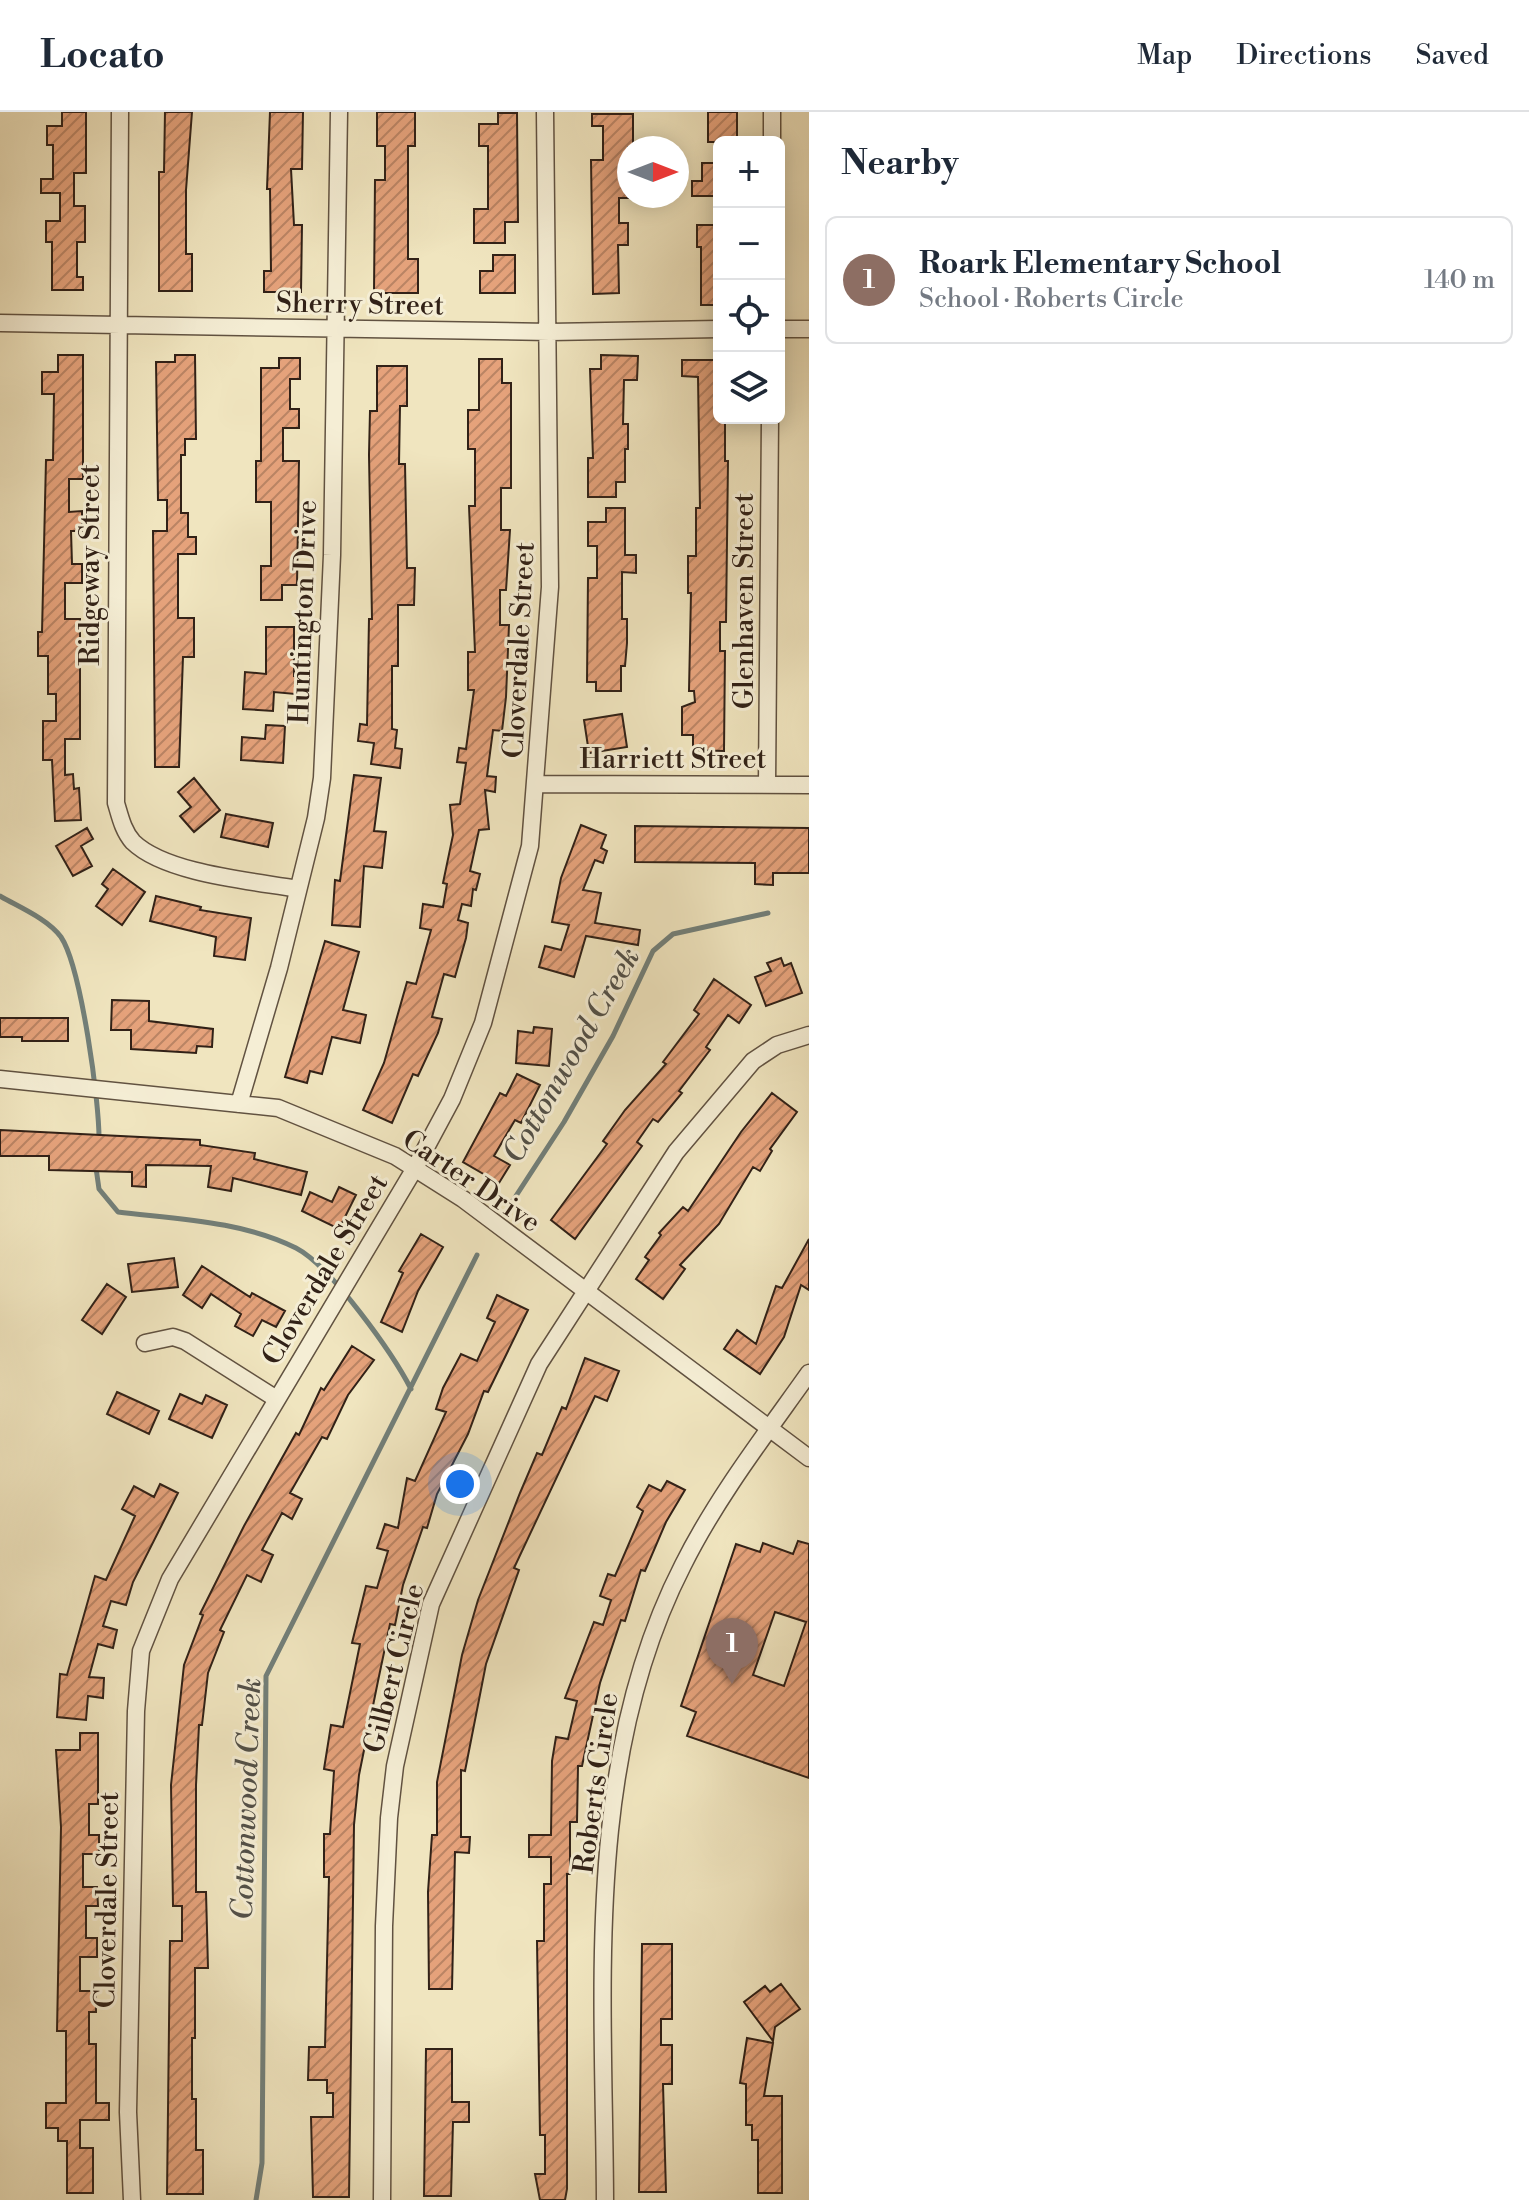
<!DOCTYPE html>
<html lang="en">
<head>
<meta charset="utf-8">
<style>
  :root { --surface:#fff; --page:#f6f6f7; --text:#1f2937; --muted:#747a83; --line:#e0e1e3; --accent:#111827 }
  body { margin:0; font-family:"Libre Bodoni",serif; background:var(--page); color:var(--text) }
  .controls { position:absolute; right:24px; top:24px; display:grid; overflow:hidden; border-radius:12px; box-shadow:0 4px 20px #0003 }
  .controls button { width:72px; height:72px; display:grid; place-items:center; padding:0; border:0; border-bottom:2px solid var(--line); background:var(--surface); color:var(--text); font:40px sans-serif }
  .compass { position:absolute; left:617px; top:24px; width:72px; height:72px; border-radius:50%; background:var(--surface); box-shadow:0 4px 20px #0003; rotate:90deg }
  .you { position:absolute; left:460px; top:1372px; width:28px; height:28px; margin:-20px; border:6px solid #fff; border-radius:50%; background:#1a73e8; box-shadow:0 0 0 12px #1a73e833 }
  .badge { display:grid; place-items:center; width:52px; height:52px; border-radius:50%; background:var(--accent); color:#fff; font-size:26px; font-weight:700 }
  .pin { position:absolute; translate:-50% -66px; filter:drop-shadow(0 2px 4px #0008) }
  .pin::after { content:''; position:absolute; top:42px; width:28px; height:24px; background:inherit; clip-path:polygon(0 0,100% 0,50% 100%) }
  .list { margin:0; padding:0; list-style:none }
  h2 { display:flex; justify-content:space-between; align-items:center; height:104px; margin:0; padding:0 32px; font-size:34px }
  h2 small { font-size:26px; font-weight:400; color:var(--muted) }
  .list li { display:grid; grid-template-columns:52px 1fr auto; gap:24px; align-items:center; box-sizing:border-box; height:128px; margin:0 16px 16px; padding:0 16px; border:2px solid var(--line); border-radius:12px }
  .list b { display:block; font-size:30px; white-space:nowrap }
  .list p { margin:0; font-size:26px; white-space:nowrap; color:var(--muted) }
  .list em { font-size:26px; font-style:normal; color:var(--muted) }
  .icon { flex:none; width:44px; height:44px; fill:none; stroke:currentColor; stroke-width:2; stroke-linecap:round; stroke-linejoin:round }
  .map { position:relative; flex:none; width:809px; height:2088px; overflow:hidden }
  header { display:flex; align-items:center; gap:48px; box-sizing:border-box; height:112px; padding:0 40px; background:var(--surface); border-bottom:2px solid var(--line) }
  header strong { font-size:38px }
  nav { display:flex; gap:44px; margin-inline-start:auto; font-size:28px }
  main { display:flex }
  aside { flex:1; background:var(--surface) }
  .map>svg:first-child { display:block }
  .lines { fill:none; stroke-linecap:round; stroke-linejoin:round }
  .stream { stroke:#727f79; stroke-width:5 }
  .building { fill:url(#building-hatch); stroke:#312117; stroke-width:2; fill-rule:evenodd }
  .minor-casing { stroke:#615241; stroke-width:19 }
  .minor { stroke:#f5eed5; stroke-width:16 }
  .labels { text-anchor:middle; stroke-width:6; stroke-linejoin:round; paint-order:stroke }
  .street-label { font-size:28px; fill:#312117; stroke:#f5eed5 }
  .water-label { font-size:30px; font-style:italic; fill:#525048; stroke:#f5eed5 }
</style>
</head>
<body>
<header>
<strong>Locato</strong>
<nav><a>Map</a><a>Directions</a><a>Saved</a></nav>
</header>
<main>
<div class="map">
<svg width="809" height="2088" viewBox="0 0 809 2088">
  <defs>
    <pattern id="building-hatch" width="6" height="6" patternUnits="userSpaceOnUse" patternTransform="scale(2)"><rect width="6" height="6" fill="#e5a27b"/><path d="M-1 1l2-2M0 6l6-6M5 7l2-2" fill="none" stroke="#ba8464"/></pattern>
  </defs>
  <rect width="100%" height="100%" fill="#f0e5bf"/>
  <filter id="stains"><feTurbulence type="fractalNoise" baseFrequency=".0025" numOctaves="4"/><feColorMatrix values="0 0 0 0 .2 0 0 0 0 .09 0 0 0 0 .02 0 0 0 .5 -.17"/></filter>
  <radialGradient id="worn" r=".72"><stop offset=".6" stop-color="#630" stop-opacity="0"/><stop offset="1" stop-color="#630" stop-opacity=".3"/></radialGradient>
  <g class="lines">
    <path class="stream" d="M0,784C19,795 48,807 61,825C81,855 100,992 99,1030
      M96,1056L99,1077L118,1100C177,1107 242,1109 296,1136C331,1154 393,1242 411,1277
      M512,1090L564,1010L613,924L653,839L673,822L768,801
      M256,2088L262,2051L266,1564L477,1143"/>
  </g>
  <path class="building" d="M62,0H86V61H74V94H85V130H77V165H83V178H52V130H46V109H60V81H41V67H53V33H47V14H62Z
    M165,0H192L186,78V142H192V179H159V60H164Z
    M270,0H303L302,57H291L294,113H302L301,180H264V159H271L270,77H267Z
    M377,0H415V34H408V147H418V181H374L375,68H385V34H377Z
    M708,0H737V30H708Z
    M498,1H517L518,110H505V131H474V97H488V34H479V12H498Z
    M592,2H633V35H628V86H619V111H628V133H618L619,181L593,182L591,48H603V14H592Z
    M702,51H719V84H692V69H702Z
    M697,113H719V193H701V135H697Z
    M493,143H515V181H480V159H493Z
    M58,243H83V367H69V400L82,399V419H71L72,452H82V471H65V507H80V627H65V663L73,662L74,677L79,676L81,708L55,709L52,648H43V609H56V582H48V544H38V520H42L46,348H53L54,282H42V260H58Z
    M175,243H195L196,327H185V343H181V401H188V425H196V442H178V506H194V545H183L179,655H155L153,419H167V388H158L156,250H175Z
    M601,243L638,244L637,268H624L623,312H628V337H625V370H616V385H588V346H593L590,257H601Z
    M279,246H300V267H290V297H299V316H283V349H299L297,473H282V488H261V454H271V390H256V349H261V256H279Z
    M479,247H502V271H511V376H501V418H510L506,478H500V513H509L506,585L502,619L493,618L487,664L496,665L495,680L485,678L489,717L479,718L470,759L480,762L476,778L473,777L471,794L462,792L458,808L468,811L466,826L455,865L444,862L432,905L442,907L438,921L418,964L413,962L392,1011L363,998L384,951L407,870L416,872L431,818L420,816L423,792L443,795L447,772L443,771L453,723L450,693L460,692L466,651L457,650L459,636L466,637L474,578H468V540H475L469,394H475V337H468V298H479Z
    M682,248H719V306H725V349H728L726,510H720V539H725L724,639L693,638V623H682V595L695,590L694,579H689L691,481H688V444H696V396H700L698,265L682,264Z
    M377,254H407V294H400L399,352H405L407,456H415L414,493H398V554H392V617L397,618L395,636L402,637L400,656L371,652L374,631L358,629L360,612L367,613L369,507H372L369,343L370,299H377Z
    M606,396H625V443H636V461L622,460V507H627V531L625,554H621V579H596V570H587L588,466H597V434H588V410H606Z
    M266,515H294V564L307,565L306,583L274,580L273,599L243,597L245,560L266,562Z
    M622,602L627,635L589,641L584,608Z
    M266,613L285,614L283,651L241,648L242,625L265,627Z
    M354,663L381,666L374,719L386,720L382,756L364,754L360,815L332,813L335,768L340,769Z
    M194,666L220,698L194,720L180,704L191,695L178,680Z
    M226,702L273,711L268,735L221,725Z
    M581,713L606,723L601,736L607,739L603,751L595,748L583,778L601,781L595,811L640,818L638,833L586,824L574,865L539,855L545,834L561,838L569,813L552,810L561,766Z
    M635,714L809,716V761H773V773L755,772V751L635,750Z
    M87,716L93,727L81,734L92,754L73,764L56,734Z
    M113,757L145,780L122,813L96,794L108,777L102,772Z
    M156,784L201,795L200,798L251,806L245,848L214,844L216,825L150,809Z
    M325,829L359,840L343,898L366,903L360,931L332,925L322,962L310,959L307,971L285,965Z
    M781,846L784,854L791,851L802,881L766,894L755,865L771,859L767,851Z
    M714,867L751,893L739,911L728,903L706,935L710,938L679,979L682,981L658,1010L653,1007L637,1030L642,1034L575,1127L551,1108L607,1032L603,1029L625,998L666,952L663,950L699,902L694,898Z
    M112,888L149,889V909L213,917L212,935L197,934L196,941L131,937V918H111Z
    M0,906H68V929H22V925H0Z
    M534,915L552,917L549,954L516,951L518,919L533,921Z
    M517,962L540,973L521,1011L515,1008L494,1044L510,1053L499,1071L463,1050L500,981L506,984Z
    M772,981L797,1000L770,1037L772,1039L760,1059L753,1055L719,1112L680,1153L685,1157L663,1187L636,1167L649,1148L645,1145L661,1123L659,1121L683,1095L688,1099L741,1020Z
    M0,1018L200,1028V1033L255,1041L254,1047L307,1060L301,1083L233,1066L231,1079L208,1075L211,1054L146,1053V1075L132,1074V1060L49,1058V1044H0Z
    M339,1075L356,1083L339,1117L302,1099L310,1080L332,1090Z
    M421,1122L443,1135L418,1179L402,1220L381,1210L403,1161L399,1159Z
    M809,1127V1178L801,1173L784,1225L760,1262L724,1237L737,1218L756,1232L776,1174L782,1176Z
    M174,1146L178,1175L132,1180L128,1152Z
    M202,1154L250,1185L252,1181L285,1199L276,1215L262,1208L253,1224L235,1214L241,1202L211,1182L202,1196L183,1183Z
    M107,1172L126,1185L102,1222L82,1208Z
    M497,1183L528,1198L488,1280L484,1279L468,1322L437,1382L427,1416L423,1415L403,1473L395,1513L390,1512L378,1569L359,1663L354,1713L349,2085H313L311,2005H333V1981H327V1968H308L309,1935H325L329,1765H324V1722H330L334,1659L324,1657L331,1613L343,1615L360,1532L352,1531L366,1474L377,1476L388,1439L377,1436L385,1412L398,1416L407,1366L415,1369L446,1300L436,1297L443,1276L461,1242L477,1249L495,1210L487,1206Z
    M352,1234L374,1248L348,1283L327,1327L322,1325L290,1381L302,1387L292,1407L282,1401L262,1438L273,1443L261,1470L247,1463L220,1518L224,1520L208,1561L202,1613H199L196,1673V1780H206L208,1856H195V1926H192V1987H196V2038H203V2082H167L170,1829H182V1794H173L171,1673L184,1553L203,1503L200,1502L244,1414L296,1321L299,1323L321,1276L324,1278Z
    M585,1246L619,1259L607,1289L595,1284L514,1456L519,1458L486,1552L465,1659L461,1658V1725H470L469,1741L455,1740L452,1877H429L428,1780L432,1723H437V1670L462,1543L478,1488L520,1381L537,1341L542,1343L562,1295L566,1297Z
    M117,1280L159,1299L149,1322L107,1302Z
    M180,1282L202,1292L206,1283L227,1293L212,1326L169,1307Z
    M667,1369L685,1378L666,1410L645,1459L641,1458L625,1509L621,1508L600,1571L582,1654H578L577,1710H570V1762H567V2077L565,2088H540L535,2062H545V2023H540L537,1829H544V1772H551V1745H529V1723H551L552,1649L556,1625L568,1627L577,1589L565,1586L594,1510L603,1513L611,1488L600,1484L608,1462L615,1464L643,1399L637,1395L649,1373L661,1379Z
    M160,1372L178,1381L133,1470L126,1493L111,1489L103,1514L117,1518L113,1536L98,1532L89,1565L104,1566L103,1586L88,1584L86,1608L57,1605L60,1562L67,1563L95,1464L106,1468L135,1404L122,1397L134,1374L154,1385Z
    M798,1429L809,1432V1666L687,1624L696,1600L681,1594L736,1432L760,1440L763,1431L793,1442ZM775,1500L806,1510L784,1574L753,1563Z
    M80,1621H98V1692H89V1723H99V1742H83V1775H97L98,1794H86V1826H97V1845H80V1879H96V1900H89V1932H96V1991H109V2008H80V2036H93V2081H67V2029H58V2016H46V1991H66V1919H57L61,1715L56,1638H80Z
    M642,1832H672V1907H661V1933H672V1972H663L666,2080H639Z
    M781,1872L800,1897L775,1915L773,1929L744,1890L765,1874L770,1880Z
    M747,1926L773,1931L764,1984H782V2081H758V2028H752V2013H746V1972L740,1971Z
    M426,1937H452V1990H469V2010H453L451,2084H424Z"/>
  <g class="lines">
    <defs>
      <path id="minor" d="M120,0L116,691C120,704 123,719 133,730C166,762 253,769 298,777
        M772,30V0
        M0,211L550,220L719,217
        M779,217H809
        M537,672L809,673
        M767,673L770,306
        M0,967L278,996L395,1044L463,1087L809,1346
        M239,992L279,856L316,706L322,666L332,443L339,0
        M145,1231L173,1225L185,1229L275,1286
        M132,2088L128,2000L136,1599L141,1539L170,1467L415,1056L452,987L483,911L530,734L550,475L545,0
        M382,2088L384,1814L389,1706L395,1654L431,1492L539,1252L676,1040L753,949L777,933L809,923
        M605,2088C604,1876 583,1648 683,1453C717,1385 765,1323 809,1261"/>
    </defs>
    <use href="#minor" class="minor-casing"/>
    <use href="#minor" class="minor"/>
  </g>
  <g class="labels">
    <g class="street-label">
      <text transform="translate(360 191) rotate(1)" y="10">Sherry Street</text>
      <text transform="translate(89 453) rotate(-90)" y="10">Ridgeway Street</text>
      <text transform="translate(743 489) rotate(-90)" y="10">Glenhaven Street</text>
      <text transform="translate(302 500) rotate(-88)" y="10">Huntington Drive</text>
      <text transform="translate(518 538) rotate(-87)" y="10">Cloverdale Street</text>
      <text x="673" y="656">Harriett Street</text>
      <text transform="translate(472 1068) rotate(34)" y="10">Carter Drive</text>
      <text transform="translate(324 1157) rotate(-59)" y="10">Cloverdale Street</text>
      <text transform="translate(393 1556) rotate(-76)" y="10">Gilbert Circle</text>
      <text transform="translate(595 1671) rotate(-82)" y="10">Roberts Circle</text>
      <text transform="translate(106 1788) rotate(-89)" y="10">Cloverdale Street</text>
    </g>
    <g class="water-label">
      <text transform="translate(571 943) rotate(-60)" y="10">Cottonwood Creek</text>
      <text transform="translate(246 1687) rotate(-88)" y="10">Cottonwood Creek</text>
    </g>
  </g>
  <rect width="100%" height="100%" filter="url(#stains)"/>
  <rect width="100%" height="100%" fill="url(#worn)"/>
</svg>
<div class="controls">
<button>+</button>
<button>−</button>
<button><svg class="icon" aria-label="locate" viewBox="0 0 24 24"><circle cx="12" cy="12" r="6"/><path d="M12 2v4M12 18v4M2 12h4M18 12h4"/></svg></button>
<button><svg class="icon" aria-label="layers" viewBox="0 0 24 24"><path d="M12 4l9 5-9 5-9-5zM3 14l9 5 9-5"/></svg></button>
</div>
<svg class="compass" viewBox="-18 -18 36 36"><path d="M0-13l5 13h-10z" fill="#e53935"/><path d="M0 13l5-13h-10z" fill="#747a83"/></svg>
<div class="you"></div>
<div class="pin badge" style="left:732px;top:1572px;background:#8d6e63">1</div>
</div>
<aside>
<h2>Nearby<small></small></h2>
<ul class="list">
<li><span class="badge" style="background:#8d6e63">1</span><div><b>Roark Elementary School</b><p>School · Roberts Circle</p></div><em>140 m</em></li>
</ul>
</aside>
</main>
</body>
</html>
